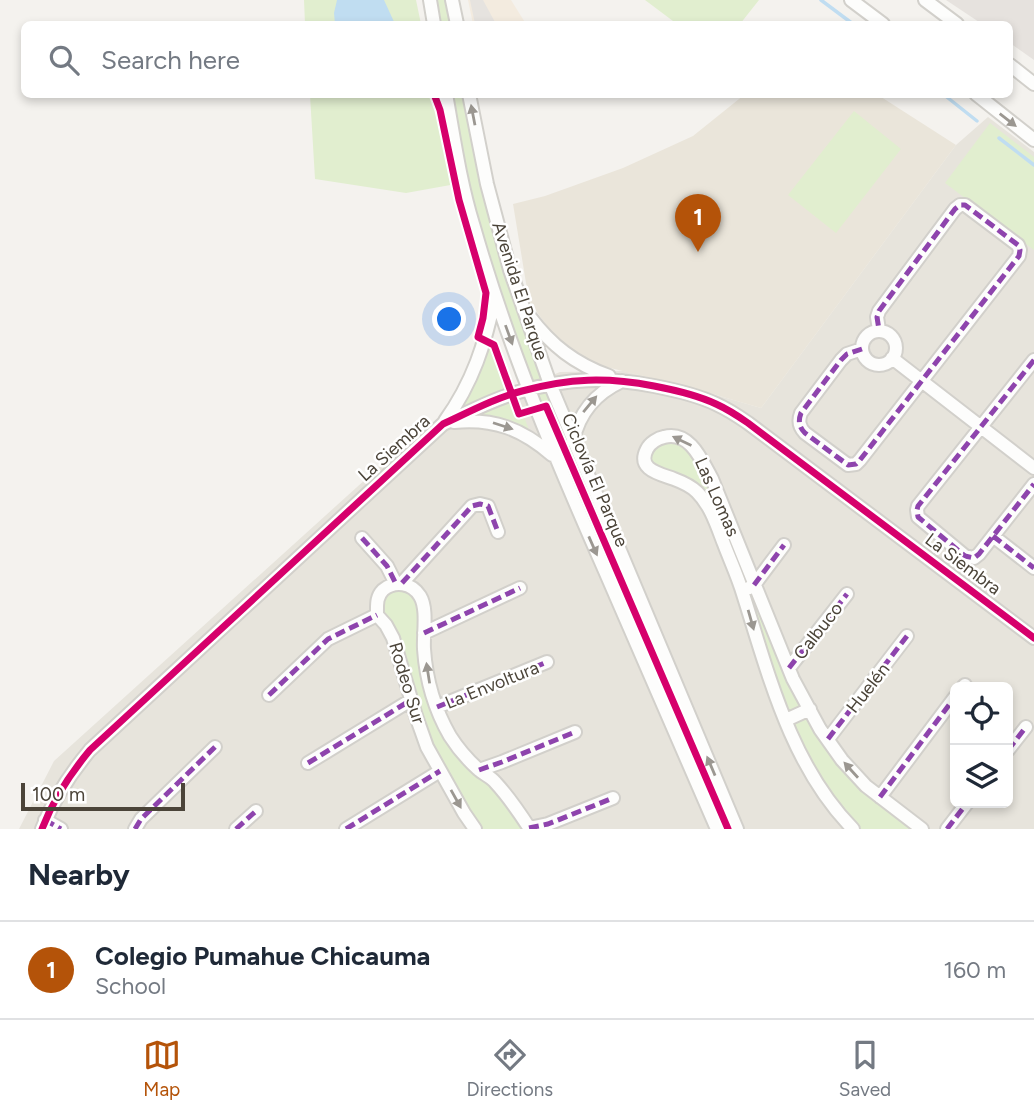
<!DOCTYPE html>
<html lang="en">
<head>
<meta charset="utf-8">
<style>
  :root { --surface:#fff; --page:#f2f2f3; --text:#1f2937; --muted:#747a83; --line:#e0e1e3; --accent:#b45309 }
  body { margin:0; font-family:Figtree,sans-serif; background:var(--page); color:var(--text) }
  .controls { position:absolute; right:21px; bottom:21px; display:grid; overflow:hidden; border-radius:10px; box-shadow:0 4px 10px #0003 }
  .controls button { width:63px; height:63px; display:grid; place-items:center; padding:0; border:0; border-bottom:2px solid var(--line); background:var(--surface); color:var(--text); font:35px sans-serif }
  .scale { position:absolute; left:21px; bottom:18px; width:164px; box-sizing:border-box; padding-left:7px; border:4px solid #4b4439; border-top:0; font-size:19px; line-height:24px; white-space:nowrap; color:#4b4439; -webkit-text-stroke:5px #fff; paint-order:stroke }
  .you { position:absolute; left:450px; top:320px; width:24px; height:24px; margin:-18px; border:5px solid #fff; border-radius:50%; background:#1a73e8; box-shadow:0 0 0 10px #1a73e833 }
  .badge { display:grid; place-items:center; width:46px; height:46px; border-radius:50%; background:var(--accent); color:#fff; font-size:23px; font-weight:700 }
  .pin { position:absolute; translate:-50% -58px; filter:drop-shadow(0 2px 4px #0008) }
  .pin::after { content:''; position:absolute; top:37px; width:24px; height:21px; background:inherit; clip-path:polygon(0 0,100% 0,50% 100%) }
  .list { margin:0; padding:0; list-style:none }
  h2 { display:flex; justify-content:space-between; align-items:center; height:91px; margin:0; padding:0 28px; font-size:30px }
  h2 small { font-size:23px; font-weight:400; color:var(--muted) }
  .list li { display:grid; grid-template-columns:46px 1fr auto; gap:21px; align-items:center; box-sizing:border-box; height:98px; padding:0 28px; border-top:2px solid var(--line) }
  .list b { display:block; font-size:26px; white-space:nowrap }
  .list p { margin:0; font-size:23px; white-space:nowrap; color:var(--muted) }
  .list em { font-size:23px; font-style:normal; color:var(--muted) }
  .icon { flex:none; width:38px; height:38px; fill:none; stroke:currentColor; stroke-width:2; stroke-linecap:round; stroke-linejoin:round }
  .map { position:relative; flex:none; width:1034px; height:829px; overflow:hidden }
  .search { position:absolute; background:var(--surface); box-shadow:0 4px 10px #0003; left:21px; right:21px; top:21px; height:77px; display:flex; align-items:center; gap:18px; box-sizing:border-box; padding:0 24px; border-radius:10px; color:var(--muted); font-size:26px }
  .sheet { height:189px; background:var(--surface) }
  nav { display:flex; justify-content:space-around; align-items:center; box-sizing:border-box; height:98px; border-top:2px solid var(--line); background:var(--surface); font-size:19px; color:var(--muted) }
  nav a { display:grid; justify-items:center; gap:4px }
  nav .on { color:var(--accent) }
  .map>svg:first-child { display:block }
  .residential { fill:#e7e4dc; fill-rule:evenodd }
  .commercial { fill:#f3ebdf }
  .industrial { fill:#e6e2de }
  .education { fill:#eae5da }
  .green { fill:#e1eecf }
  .parking { fill:#e6e3df }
  .water { fill:#c0ddf1 }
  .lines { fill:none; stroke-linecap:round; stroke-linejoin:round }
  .stream { stroke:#c0ddf1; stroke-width:3.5 }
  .minor-casing { stroke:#d2d0cb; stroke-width:16 }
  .minor { stroke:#fdfdfc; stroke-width:12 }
  .quiet { stroke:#8e44ad; stroke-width:5; stroke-dasharray:10 5; stroke-linecap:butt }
  .cycleway-casing { stroke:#fff; stroke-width:11 }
  .cycleway { stroke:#d6006c; stroke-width:7 }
  .oneway { fill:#9b9791 }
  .labels { text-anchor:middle; stroke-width:5; stroke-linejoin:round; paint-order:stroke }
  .street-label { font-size:18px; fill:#4b4439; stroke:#fff }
</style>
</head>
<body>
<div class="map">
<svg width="1034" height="829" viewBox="0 0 1034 829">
  <rect width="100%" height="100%" fill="#f4f2ee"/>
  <path class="residential" d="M988,117L1034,152V829H19L54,761L409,440L435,423L560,372L624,371L692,388L761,408L956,145ZM955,687H1008V803H955Z"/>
  <path class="commercial" d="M468,0H511L526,24H473Z"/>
  <path class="industrial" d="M946,0H1034V60L1010,43V24H982Z"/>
  <path class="education" d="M744,95H878L956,145L761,408L692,388L594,364L554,336L529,301L513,204L545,196L623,168L693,136Z"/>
  <path class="green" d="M304,0H416L421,24H305Z
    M434,0H447L451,24H438Z
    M645,0H759L740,24H677Z
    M310,95H435L448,159L456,184L406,193L315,179Z
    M451,95H464L479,172L511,288L733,829H721L560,460L501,296L483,236L462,155Z
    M854,111L901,149L836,233L788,195Z
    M990,123L1034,157V250L945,183Z
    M489,339H493L510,386L461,407L478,374Z
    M517,398L529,430L505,420L480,416L479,414L481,411Z
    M666,441L681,444L695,457L818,730L917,829H857L808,764L707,501L650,466L649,449Z
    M397,587L412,592L420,607L421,651L448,738L490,782L526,829H479L430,745L380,614V599Z"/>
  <path class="parking" d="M470,0H483L496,24H475Z"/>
  <path class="water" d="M337,0H384L395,24H335L334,13Z"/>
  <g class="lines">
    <path class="stream" d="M821,0L853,24
      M943,94L977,121
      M999,138L1034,165"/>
    <defs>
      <path id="minor" d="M430,0L434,24
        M452,0L457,24
        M851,0L883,24
        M925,0L957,24
        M1010,65L1034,84
        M446,94C454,138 460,182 473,224C507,344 555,458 605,571C642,657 679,743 717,829
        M469,94L487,184L510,270L550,384L737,829
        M976,94L1034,140
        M530,317C551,345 575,364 609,376
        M862 348a17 17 0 1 1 34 0a17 17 0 1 1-34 0Z
        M862,349L847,354L841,360L801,413C798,421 799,427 805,433L848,465L856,464L860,460L1019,256L1020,250L1018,245L965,205H960L955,209L879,311L877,317L879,330
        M892,358L1034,468
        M1034,360L918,506L917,510L918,517L965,556L974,558L979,554L1034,484
        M445,421C473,382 485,344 495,297
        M454,422C494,418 522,429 552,455
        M573,441C579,412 596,393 622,381
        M993,536L1034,568
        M362,538L387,566L396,584
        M402,583L472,506L480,504L488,506L498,532
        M749,588L754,585L784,545
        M424,633L520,588
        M789,668L847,594
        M963,687L965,685
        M269,695L328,639L377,615
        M437,707L547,662
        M786,720L810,709
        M828,739L907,636
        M1008,750L1026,727
        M308,763L411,700
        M479,770L502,762L575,732
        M880,797L955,697
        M45,820L61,829
        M529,828L548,824L613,798
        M42,829C53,800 70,774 90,750L443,424C469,412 495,398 522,391C570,378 606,377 654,386C675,390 697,395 716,404C727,409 738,416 748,423L1034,638
        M135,829L141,819L215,747
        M236,829L256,811
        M346,829L440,771
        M475,829L464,813L427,747L416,716L393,638L386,625L377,615C377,605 376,597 383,590C395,580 412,583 420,596C428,609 423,634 424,649C426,679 435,710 450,736C457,747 468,760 478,769C483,774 490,776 495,782C508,796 519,812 530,829
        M853,829C791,766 769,676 743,594C738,577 730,560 724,544C717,526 711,506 697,492C691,486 682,482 674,479C661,474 636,470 647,449C650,443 658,438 664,437C690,430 702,461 712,479L793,679L820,729L842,760L866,786L922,829
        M947,829L967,803"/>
    </defs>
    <use href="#minor" class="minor-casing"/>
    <use href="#minor" class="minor"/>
    <path class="quiet" d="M862,349L847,354L841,360L801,413C798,421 799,427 805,433L848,465L856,464L860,460L1019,256L1020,250L1018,245L965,205H960L955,209L879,311L877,317L879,330
      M1034,360L918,506L917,510L918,517L965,556L974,558L979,554L1034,484
      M993,536L1034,568
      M362,538L387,566L396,584
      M402,583L472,506L480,504L488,506L498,532
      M754,585L784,545
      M424,633L520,588
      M789,668L847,594
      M963,687L965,685
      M269,695L328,639L377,615
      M437,707L547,662
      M828,739L907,636
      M1008,750L1026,727
      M308,763L411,700
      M479,770L502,762L575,732
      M880,797L955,697
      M45,820L61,829
      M529,828L548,824L613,798
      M135,829L141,819L215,747
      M236,829L256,811
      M346,829L440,771
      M947,829L967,803"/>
    <defs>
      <path id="cycleway" d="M434,94L440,110L459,200L486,293L483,318L478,337L494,345L519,414L546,406L728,829
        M42,829C53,800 70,774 90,750L443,424C469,412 495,398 522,391C570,378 606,377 654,386C675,390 697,395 716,404C727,409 738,416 748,423L1034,638"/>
    </defs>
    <use href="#cycleway" class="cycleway-casing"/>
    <use href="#cycleway" class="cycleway"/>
  </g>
  <defs><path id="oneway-solid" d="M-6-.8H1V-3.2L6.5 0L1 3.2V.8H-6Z" transform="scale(1.75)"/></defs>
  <g class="oneway">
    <use href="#oneway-solid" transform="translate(473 115) rotate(-101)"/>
    <use href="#oneway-solid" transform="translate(1008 120) rotate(38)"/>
    <use href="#oneway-solid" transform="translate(509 335) rotate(70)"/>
    <use href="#oneway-solid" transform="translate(590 404) rotate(-50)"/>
    <use href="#oneway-solid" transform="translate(503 426) rotate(18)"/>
    <use href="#oneway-solid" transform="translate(682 441) rotate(-154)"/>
    <use href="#oneway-solid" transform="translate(593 546) rotate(66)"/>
    <use href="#oneway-solid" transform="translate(751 620) rotate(74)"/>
    <use href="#oneway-solid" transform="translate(428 673) rotate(-99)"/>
    <use href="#oneway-solid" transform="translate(711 766) rotate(-113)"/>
    <use href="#oneway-solid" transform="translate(851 770) rotate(-132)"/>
    <use href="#oneway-solid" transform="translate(456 799) rotate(61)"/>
  </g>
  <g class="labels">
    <g class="street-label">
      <text transform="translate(520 291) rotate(72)" y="6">Avenida El Parque</text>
      <text transform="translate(394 448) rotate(-42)" y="6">La Siembra</text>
      <text transform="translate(595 480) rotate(67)" y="6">Ciclovía El Parque</text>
      <text transform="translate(717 497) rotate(66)" y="6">Las Lomas</text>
      <text transform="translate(963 564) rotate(37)" y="6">La Siembra</text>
      <text transform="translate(818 631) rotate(-52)" y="6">Calbuco</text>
      <text transform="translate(407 683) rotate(73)" y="6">Rodeo Sur</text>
      <text transform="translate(492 685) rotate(-22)" y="6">La Envoltura</text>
      <text transform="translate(868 688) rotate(-52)" y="6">Huelén</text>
    </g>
  </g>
</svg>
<div class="controls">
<button><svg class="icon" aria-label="locate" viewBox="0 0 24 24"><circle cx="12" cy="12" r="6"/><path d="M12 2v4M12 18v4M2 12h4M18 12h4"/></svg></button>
<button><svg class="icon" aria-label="layers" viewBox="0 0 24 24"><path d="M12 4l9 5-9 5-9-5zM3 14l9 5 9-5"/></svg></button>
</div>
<div class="scale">100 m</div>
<div class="you"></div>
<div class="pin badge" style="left:698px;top:252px">1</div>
<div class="search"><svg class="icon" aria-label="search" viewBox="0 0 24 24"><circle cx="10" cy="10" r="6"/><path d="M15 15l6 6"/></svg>Search here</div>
</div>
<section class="sheet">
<h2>Nearby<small></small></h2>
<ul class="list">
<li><span class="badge">1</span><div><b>Colegio Pumahue Chicauma</b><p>School</p></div><em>160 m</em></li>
</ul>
</section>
<nav>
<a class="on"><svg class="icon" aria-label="map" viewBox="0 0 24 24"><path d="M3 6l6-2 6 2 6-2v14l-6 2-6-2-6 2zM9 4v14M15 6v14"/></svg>Map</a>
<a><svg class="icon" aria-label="directions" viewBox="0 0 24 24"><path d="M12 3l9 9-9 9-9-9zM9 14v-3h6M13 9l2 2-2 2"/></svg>Directions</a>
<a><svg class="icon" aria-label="saved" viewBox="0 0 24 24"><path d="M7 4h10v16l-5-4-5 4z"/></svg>Saved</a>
</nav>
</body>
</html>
